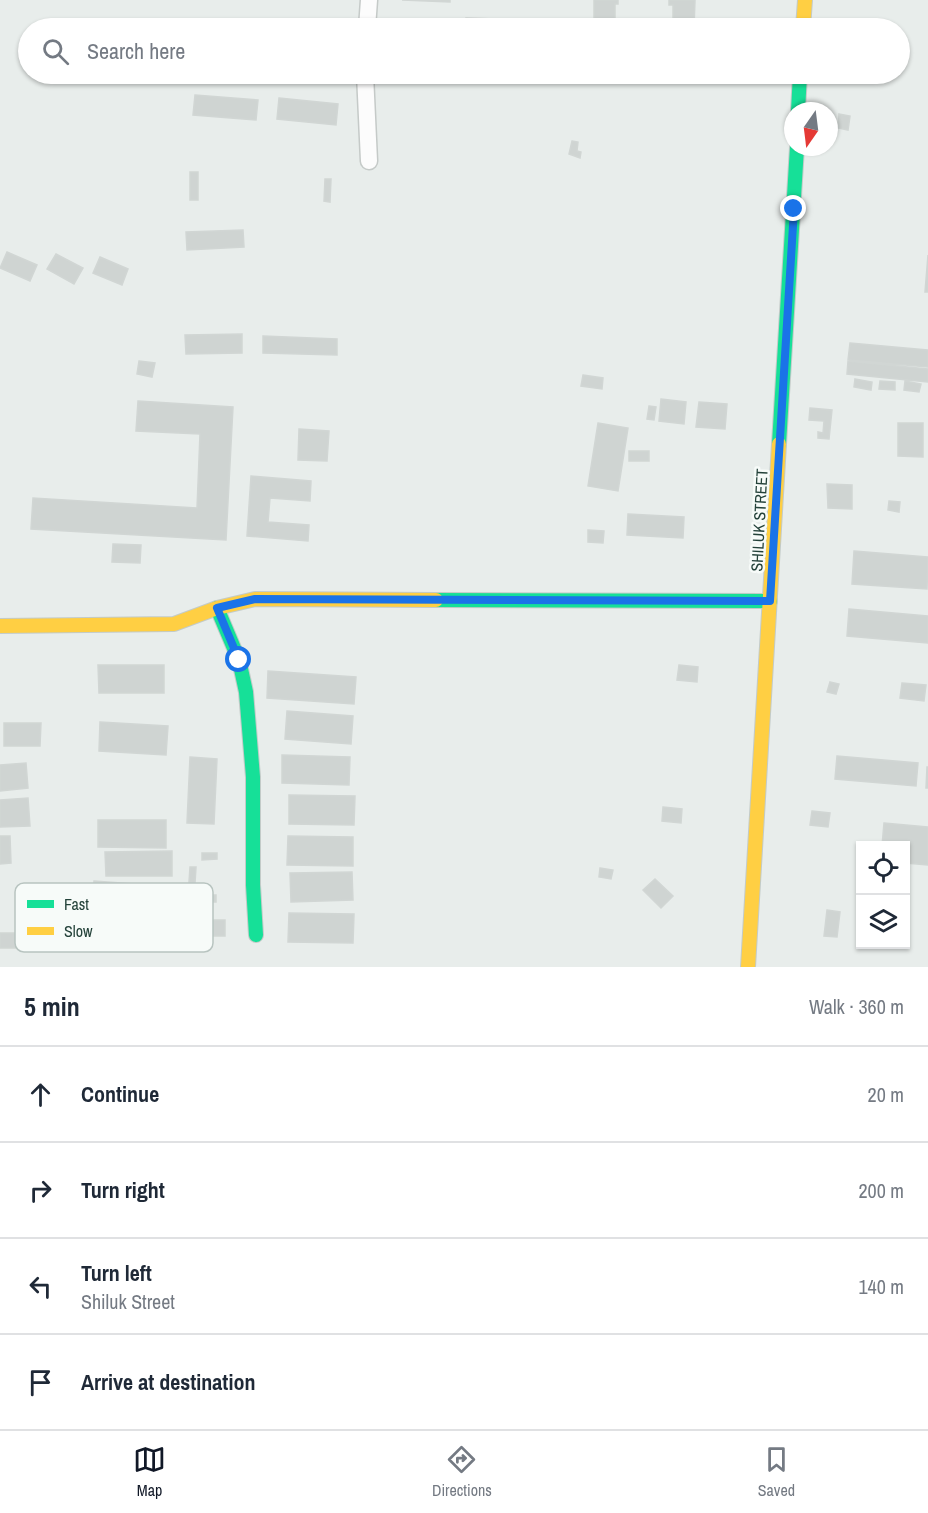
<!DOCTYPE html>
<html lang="en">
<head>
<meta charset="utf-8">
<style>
  :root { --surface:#fff; --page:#f6f6f7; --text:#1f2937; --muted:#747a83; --line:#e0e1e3; --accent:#111827 }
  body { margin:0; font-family:"Archivo Narrow",sans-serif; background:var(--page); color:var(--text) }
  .controls { position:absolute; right:18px; bottom:18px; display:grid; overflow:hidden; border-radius:0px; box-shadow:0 2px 4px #0004 }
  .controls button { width:54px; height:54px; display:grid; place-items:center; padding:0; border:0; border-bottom:2px solid var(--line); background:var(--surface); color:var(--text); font:30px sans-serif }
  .compass { position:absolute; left:784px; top:102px; width:54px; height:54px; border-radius:50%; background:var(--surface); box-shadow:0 2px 4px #0004; rotate:194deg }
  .stop { position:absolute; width:18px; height:18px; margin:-14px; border:4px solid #1a73e8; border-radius:50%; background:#fff }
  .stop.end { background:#1a73e8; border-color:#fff; box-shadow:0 2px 6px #0008 }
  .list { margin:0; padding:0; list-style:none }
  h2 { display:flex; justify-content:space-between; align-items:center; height:78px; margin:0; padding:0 24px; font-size:26px }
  h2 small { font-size:20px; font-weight:400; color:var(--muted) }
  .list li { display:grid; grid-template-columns:39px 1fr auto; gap:18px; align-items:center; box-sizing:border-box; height:96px; padding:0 24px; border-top:2px solid var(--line) }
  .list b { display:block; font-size:22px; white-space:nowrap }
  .list p { margin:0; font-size:20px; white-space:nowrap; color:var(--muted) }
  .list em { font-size:20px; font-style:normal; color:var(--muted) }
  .icon { flex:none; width:33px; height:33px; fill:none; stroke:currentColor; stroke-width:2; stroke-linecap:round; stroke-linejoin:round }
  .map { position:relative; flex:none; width:928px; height:967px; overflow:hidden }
  .search { position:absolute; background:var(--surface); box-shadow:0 2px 4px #0004; left:18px; right:18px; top:18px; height:66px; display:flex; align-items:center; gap:15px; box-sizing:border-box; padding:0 21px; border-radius:33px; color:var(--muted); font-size:22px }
  .sheet { height:462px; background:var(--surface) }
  nav { display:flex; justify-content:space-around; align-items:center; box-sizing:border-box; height:84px; border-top:2px solid var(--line); background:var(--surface); font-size:16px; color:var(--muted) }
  nav a { display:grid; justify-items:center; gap:3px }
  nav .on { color:var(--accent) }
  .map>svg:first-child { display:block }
  .building { fill:#cfd4d2; stroke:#d1d6d4; stroke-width:1.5 }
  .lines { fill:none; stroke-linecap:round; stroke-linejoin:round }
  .street-casing { stroke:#c5cac8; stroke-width:19 }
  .fast-casing { stroke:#c3cbc8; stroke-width:16 }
  .slow-casing { stroke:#c3cbc8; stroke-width:16 }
  .street { stroke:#fcfcfc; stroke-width:16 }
  .fast { stroke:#16e098; stroke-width:14 }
  .slow { stroke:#ffcf43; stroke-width:14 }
  .route { stroke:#1a73e8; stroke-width:8 }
  .labels { text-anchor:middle; stroke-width:5; stroke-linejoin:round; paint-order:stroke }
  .street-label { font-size:16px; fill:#24423a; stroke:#f7fbf9 }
  .key { fill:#f7fbf9; stroke:#b8c4c0; stroke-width:1.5 }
  .key-label { font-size:16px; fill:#24423a }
</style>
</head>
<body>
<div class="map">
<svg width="928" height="967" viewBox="0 0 928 967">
  <rect width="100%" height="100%" fill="#e8edeb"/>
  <path class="building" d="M402,0H450V2Z
    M594,0H618V4H615V28H594Z
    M669,0H695L694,28H673V5H669Z
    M466,18L496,19V28H466Z
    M195,95L258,100L256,120L193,115Z
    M279,98L338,104L336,125L277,119Z
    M839,114L850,116L848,130L838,128Z
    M572,141L578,142L577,151L581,152L580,158L569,154Z
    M190,172H198V200H190Z
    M325,179H331L330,202L324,201Z
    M243,230L244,247L187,250L186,232Z
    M7,252L37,265L30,281L0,268Z
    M56,254L83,268L74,284L47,269Z
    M928,255V292H925Z
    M100,257L128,269L122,285L93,273Z
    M242,334V353L186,354L185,335Z
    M263,336L337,339V355L263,353Z
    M850,343L928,350V367L848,360Z
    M139,361L155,363L152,377L137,374Z
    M848,361L928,369V382L847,374Z
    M583,375L603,378L602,389L581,386Z
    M855,379L872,382L871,390L854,387Z
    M880,381L895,382V390L879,389Z
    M905,381L921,384L919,392L904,390Z
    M661,399L686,402L684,424L659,421Z
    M138,401L233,407L226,540L31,529L33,498L197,508L200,434L136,431Z
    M699,402L727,404L725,429L696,427Z
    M649,406L656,407L654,420L647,419Z
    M810,408L832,410L829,439L818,438V432L823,433L824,421L809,420Z
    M598,423L628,428L618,491L588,486Z
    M898,423H923V457L898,456Z
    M299,429L329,431L327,461L298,460Z
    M629,451H649V461H629Z
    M251,476L311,481L310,501L270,498L268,522L309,525L308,541L247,536Z
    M827,484L852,485V509L828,508Z
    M889,501L900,502L899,512L888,510Z
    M628,514L684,517L683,538L627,535Z
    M588,530L604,531L603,543L588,542Z
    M113,544L141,545L140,563L112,562Z
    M854,551L928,557L927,589L852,584Z
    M849,609L928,616V643L847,636Z
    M98,665H164V693H99Z
    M679,665L698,667L697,682L677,680Z
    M268,671L356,677L354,704L267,698Z
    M830,682L839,684L836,694L827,692Z
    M902,683L926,685L924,701L900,698Z
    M287,711L353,716L351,744L285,739Z
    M100,722L168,726L166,755L99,751Z
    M4,723H41L40,746H4Z
    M282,755L350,757L349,785L282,783Z
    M837,756L918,763L916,786L835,779Z
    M190,757L217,759L214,824L187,823Z
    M26,763L28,788L0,791V765Z
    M927,767H928V788H926Z
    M289,795L355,796L354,825L289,824Z
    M28,798L30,826L0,827V800Z
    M663,807L682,809L681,823L662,821Z
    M812,811L830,813L828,827L810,825Z
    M98,820H166V848L98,847Z
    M884,823L928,827V865L906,863V846H882Z
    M0,836H10L11,863L0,864Z
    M288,836L353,837V866L287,865Z
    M172,851V876H106L105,852Z
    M202,853H217V859L202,860Z
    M190,867H196L195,883L189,882Z
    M600,868L613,870L611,879L599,877Z
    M352,872L353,900L291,902L290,873Z
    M655,879L673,896L661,908L643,890Z
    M94,881L161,886L160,914L92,910Z
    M199,895H216V902H199Z
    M827,910L840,912L837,937L824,936Z
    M289,913L354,914L353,943L288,942Z
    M211,920H225V936H211Z
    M0,933H19V948H0Z"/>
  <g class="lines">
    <defs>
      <path id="street" d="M367,28L369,0
        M365,74L369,161"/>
      <path id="fast" d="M798,111L800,74
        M779,444L797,147
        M436,600L770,601
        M217,608L239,660L246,692L253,777V885L256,935"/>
      <path id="slow" d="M803,28L805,0
        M0,626L174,624L217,608L255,599L436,600
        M748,967L779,444"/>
    </defs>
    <use href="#street" class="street-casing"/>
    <use href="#fast" class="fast-casing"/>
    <use href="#slow" class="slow-casing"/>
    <use href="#street" class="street"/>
    <use href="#fast" class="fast"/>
    <use href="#slow" class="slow"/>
  </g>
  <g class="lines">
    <path class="route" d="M239,660L217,608L255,599L770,601L794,209"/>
  </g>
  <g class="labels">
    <g class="street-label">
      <text transform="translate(759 520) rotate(-87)" y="6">SHILUK STREET</text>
    </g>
  </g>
  <rect x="15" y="883" width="198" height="69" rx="9" class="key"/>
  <rect x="27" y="900" width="27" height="8" fill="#16e098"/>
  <rect x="27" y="927" width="27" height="8" fill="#ffcf43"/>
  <g class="key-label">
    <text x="64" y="910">Fast</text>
    <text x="64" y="937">Slow</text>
  </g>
</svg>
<div class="controls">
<button><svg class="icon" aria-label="locate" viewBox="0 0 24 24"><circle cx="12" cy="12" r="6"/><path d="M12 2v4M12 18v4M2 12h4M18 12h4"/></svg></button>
<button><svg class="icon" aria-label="layers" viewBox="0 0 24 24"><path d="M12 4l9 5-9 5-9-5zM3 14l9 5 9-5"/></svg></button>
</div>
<svg class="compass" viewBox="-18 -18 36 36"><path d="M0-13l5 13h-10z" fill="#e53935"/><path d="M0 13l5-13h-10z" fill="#747a83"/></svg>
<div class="stop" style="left:239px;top:660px"></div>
<div class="stop end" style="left:794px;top:209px"></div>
<div class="search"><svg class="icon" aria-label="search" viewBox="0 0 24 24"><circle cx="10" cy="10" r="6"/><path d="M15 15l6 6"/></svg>Search here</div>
</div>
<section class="sheet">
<h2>5 min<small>Walk · 360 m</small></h2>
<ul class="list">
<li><svg class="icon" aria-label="ahead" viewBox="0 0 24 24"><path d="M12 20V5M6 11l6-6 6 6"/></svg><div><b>Continue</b></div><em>20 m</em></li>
<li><svg class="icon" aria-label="right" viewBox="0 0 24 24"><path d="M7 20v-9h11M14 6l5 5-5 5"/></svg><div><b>Turn right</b></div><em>200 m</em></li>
<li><svg class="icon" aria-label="left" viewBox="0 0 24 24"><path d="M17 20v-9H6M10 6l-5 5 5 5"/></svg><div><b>Turn left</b><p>Shiluk Street</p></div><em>140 m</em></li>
<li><svg class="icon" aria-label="arrive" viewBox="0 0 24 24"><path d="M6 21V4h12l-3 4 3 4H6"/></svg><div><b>Arrive at destination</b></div></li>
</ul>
</section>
<nav>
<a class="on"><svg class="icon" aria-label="map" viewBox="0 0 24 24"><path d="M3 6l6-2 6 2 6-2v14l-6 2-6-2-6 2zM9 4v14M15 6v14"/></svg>Map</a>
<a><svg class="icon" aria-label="directions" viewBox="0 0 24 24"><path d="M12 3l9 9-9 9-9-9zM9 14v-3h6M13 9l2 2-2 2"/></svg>Directions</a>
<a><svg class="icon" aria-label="saved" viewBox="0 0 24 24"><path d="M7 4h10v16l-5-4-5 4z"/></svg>Saved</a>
</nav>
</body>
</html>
